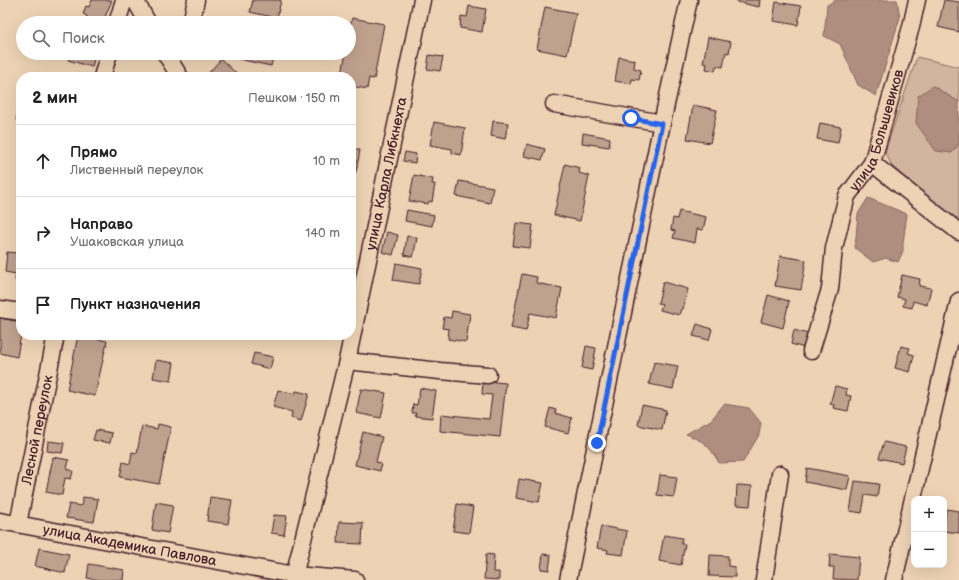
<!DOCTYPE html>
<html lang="ru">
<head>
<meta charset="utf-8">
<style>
  :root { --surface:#fff; --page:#f2f2f2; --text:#222; --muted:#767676; --line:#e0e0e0 }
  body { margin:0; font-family:"Balsamiq Sans",sans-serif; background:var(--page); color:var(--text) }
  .controls { position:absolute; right:12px; bottom:12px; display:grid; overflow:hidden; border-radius:8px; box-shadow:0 4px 16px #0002 }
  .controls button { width:36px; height:36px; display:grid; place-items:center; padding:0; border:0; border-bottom:1px solid var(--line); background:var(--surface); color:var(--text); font:20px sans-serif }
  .stop { position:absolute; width:12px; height:12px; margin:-9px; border:3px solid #2563eb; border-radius:50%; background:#fff }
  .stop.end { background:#2563eb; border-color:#fff; box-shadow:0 1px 4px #0008 }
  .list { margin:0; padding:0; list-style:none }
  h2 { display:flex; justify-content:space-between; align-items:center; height:52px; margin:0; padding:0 16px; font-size:17px }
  h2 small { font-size:13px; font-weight:400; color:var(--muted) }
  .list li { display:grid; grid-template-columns:26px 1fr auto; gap:12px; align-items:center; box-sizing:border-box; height:72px; padding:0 16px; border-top:1px solid var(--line) }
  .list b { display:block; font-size:15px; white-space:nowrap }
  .list p { margin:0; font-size:13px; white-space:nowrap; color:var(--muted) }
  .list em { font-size:13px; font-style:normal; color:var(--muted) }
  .icon { flex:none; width:22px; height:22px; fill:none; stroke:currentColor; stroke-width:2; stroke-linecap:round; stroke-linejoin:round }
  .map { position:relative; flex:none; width:959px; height:580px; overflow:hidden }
  .search { position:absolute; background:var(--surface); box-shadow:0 4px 16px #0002; left:16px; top:16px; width:340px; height:44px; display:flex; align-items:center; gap:10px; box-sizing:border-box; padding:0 14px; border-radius:22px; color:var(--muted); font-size:15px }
  .panel { position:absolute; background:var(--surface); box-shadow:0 4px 16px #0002; left:16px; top:72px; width:340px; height:268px; border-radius:16px }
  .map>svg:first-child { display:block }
  .green { fill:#d2b59e; stroke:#8e6a64 }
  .water { fill:#af8e80; stroke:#87625e }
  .building { fill:#bfa18e; stroke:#4a1f2b }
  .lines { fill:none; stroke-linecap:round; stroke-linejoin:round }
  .minor-casing { stroke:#4a1f2b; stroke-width:19 }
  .minor { stroke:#edd3b4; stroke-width:16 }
  .route { stroke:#2563eb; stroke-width:5 }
  .labels { text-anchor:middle; stroke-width:3; stroke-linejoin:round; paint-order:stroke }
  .street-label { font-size:14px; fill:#4a1f2b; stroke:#edd3b4 }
</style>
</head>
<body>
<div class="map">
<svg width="959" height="580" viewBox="0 0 959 580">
  <rect width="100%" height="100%" fill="#edd3b4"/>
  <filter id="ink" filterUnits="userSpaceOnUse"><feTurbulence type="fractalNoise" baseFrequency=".025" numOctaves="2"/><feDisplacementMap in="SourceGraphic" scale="8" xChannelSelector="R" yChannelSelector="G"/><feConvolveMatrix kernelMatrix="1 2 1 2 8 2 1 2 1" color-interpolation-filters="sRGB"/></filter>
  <g filter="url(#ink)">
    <path class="green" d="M917,57L959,67V102L933,86L952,153L959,143V218L948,216L892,166L885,152Z"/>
    <path class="water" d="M836,0H897L900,17L876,96L858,85L840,44L824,36L827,5Z
      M933,86L959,102V143L952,153L936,151L916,123L918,96Z
      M868,198L907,214L903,243V251L898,262L886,258L873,262L855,248L858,214Z
      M724,404L749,408L761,423L759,435L743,462L719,463C709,445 705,442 686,434L711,420Z"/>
    <path class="building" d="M92,0H112L103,22L97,20L96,23H84L87,16L83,14L86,6L89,7Z
      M253,0H281L277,18L250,12Z
      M738,0H760L759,7L737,2Z
      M944,0L959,2V32L938,27Z
      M776,2L801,6L798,25L773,21Z
      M469,6L486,9L482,32L460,28L461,16L467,17Z
      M545,7L576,13L567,55L537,49Z
      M352,18L384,24L374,79L369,78L367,89L351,86V77H347V74L342,73L346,53H349V34Z
      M708,37L731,42L729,53L726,52L723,67L716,66L715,71L706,69L707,64L703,63Z
      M70,53L94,59L92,67L68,60Z
      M239,53H274L271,66L238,59Z
      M429,55L443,57L440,71L427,69Z
      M619,57L635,60L634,68L641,70L639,80L632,79L631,84L615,81Z
      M221,59L240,77H205Z
      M20,103H21V121L16,120Z
      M693,105L717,110L710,143L687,139Z
      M493,121L508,123L505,139L491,136Z
      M434,122L465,128L461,155L452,153V149L430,145Z
      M820,123L841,127L838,143L817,139Z
      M583,133L610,138L609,147L582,143Z
      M527,144L545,149L542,160L524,156Z
      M351,148L360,150L356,172L351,171Z
      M405,152L416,154L415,163L403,161Z
      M565,164L580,168L579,173L589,176L580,221L554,215Z
      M414,175L433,179L432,184H435L432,202L429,201L428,204L409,201Z
      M459,181L493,187L490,203L456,196Z
      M407,210L434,215L432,226L405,221Z
      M679,211L706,217L703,230L697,229L695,243L673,238L675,231L671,230L673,218L677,219Z
      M516,223L533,225L530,248L513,246Z
      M387,232L398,235L393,255L382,252Z
      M407,236L417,238L413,257L404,255Z
      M7,252L17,253L16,258H21V281L15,280L16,274L5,272Z
      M780,256L806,260L801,290L775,286Z
      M396,263L422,268L419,284L393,280Z
      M522,274L537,277L536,283L562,288L556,318L530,313L526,331L511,328Z
      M902,275L920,279L919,286L931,288L927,305L913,301L912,308L903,306L905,299L897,297Z
      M663,282L688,289L683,309H681L679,315L660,310L662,304L658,303Z
      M768,295L789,301L783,328L761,322Z
      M452,311L470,314L466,342L448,339L449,329L442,328L444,317L451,318Z
      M0,318L21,322V334L17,357L0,353Z
      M697,324L712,329L709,340L693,336Z
      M794,330L808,334L804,348L791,344Z
      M78,335L107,341L95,396L67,390Z
      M586,346L596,348L592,370L582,368Z
      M901,346L910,348L908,353L914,355L910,372L895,368Z
      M254,353L273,357L270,369L251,364Z
      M156,360L174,363L171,381L153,378Z
      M654,362L678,366L673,389L649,384Z
      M483,381L506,383L500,437L440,431L441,414L489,419L492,395L482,394Z
      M835,386L847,389L846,395L851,396L848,411L833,408L834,405L830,404Z
      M420,388L436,391L432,418L415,416L416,413H412L413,404L417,405Z
      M361,389L386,393L381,418L356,413Z
      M278,390L295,394L296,391L309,394L301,421L291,418L292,412L273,407Z
      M642,405L666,410L662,430L638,425Z
      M550,408L556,410L555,413L572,418L568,433L545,427Z
      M158,424L171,427L159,484L120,477L123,462L130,464L132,452L137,453L142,426L157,429Z
      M96,430L112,433L110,443L93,440Z
      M363,432L382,437L376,462L381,464L380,471L355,465Z
      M48,441L64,443L62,453L47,451Z
      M884,442L906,447L902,463L879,458Z
      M53,457L69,460L67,469L73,471L71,479L65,478L62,495L46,492Z
      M807,468L850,476L847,490L805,482Z
      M660,475L677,477L674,497L657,495Z
      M519,479L543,483L539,502L516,498Z
      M855,481L879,484L877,497L865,495L862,513L850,511Z
      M737,485L752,486L750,506L736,505Z
      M83,497L98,499L94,522L66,518L69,504L81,506Z
      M210,497L232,500L228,524L207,521Z
      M156,502L173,505L168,533L152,530Z
      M457,504L473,507L469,533L453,531Z
      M946,509L959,511V533L944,531Z
      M274,515L287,516L284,535L271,533Z
      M339,522L363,523L362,544L338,543Z
      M601,526L627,531L623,555L607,553L608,550L597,548Z
      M664,535L682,538L681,544H685L681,565L659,561Z
      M39,548L69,554L65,573L35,566Z
      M486,554L494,555L493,572H499V580L484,579Z
      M543,554L551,555L549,570L541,569Z
      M830,554L859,557L857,580L833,579L834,567H829Z
      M710,555L728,556V566L735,567V577L709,576Z
      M89,564L124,570L123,580H100L87,578Z"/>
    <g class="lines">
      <defs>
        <g id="minor">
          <path d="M135,0L148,23"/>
          <path d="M117,23L124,0"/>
          <path d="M191,23L196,0"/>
          <path d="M165,53L180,77"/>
          <path d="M102,77L109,53"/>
          <path d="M554,104L662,123"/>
          <path d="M872,163L959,232"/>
          <path d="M0,309L21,312"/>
          <path id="s1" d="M811,351L830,289L834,248L847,196L872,163L911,27L917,0"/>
          <path d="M347,361L440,371L488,375"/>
          <path id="s2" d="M0,521L294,575L355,580"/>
          <path id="s3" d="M18,524L56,335"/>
          <path id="s4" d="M293,580L347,361L422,0"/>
          <path d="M568,580L662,123L689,0"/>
          <path d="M764,580L780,474"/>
          <path d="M894,580L959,301"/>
        </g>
      </defs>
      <use href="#minor" class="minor-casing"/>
      <use href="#minor" class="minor"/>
    </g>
  </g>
  <g class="lines" filter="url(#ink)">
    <path class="route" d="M597,443L662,124L631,118"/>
  </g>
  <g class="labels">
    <g class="street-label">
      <text dy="5" stroke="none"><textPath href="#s1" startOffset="233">улица Большевиков</textPath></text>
      <text dy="5" stroke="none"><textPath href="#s4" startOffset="417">улица Карла Либкнехта</textPath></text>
      <text dy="5" stroke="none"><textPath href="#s3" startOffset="96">Лесной переулок</textPath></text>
      <text dy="5" stroke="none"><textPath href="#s2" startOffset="132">улица Академика Павлова</textPath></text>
    </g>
  </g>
</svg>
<div class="controls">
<button>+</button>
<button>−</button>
</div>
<div class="stop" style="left:631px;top:118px"></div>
<div class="stop end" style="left:597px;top:443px"></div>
<div class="search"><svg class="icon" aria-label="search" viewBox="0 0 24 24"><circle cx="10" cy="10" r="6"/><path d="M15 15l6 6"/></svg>Поиск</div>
<section class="panel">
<h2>2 мин<small>Пешком · 150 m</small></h2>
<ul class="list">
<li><svg class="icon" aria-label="ahead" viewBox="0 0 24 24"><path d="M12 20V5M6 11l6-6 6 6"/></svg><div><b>Прямо</b><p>Лиственный переулок</p></div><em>10 m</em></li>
<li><svg class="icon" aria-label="right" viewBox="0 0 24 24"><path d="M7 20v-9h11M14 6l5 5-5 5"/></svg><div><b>Направо</b><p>Ушаковская улица</p></div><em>140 m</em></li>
<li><svg class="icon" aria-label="arrive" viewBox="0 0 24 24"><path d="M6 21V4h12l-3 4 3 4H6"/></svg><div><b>Пункт назначения</b></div></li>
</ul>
</section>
</div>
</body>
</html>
